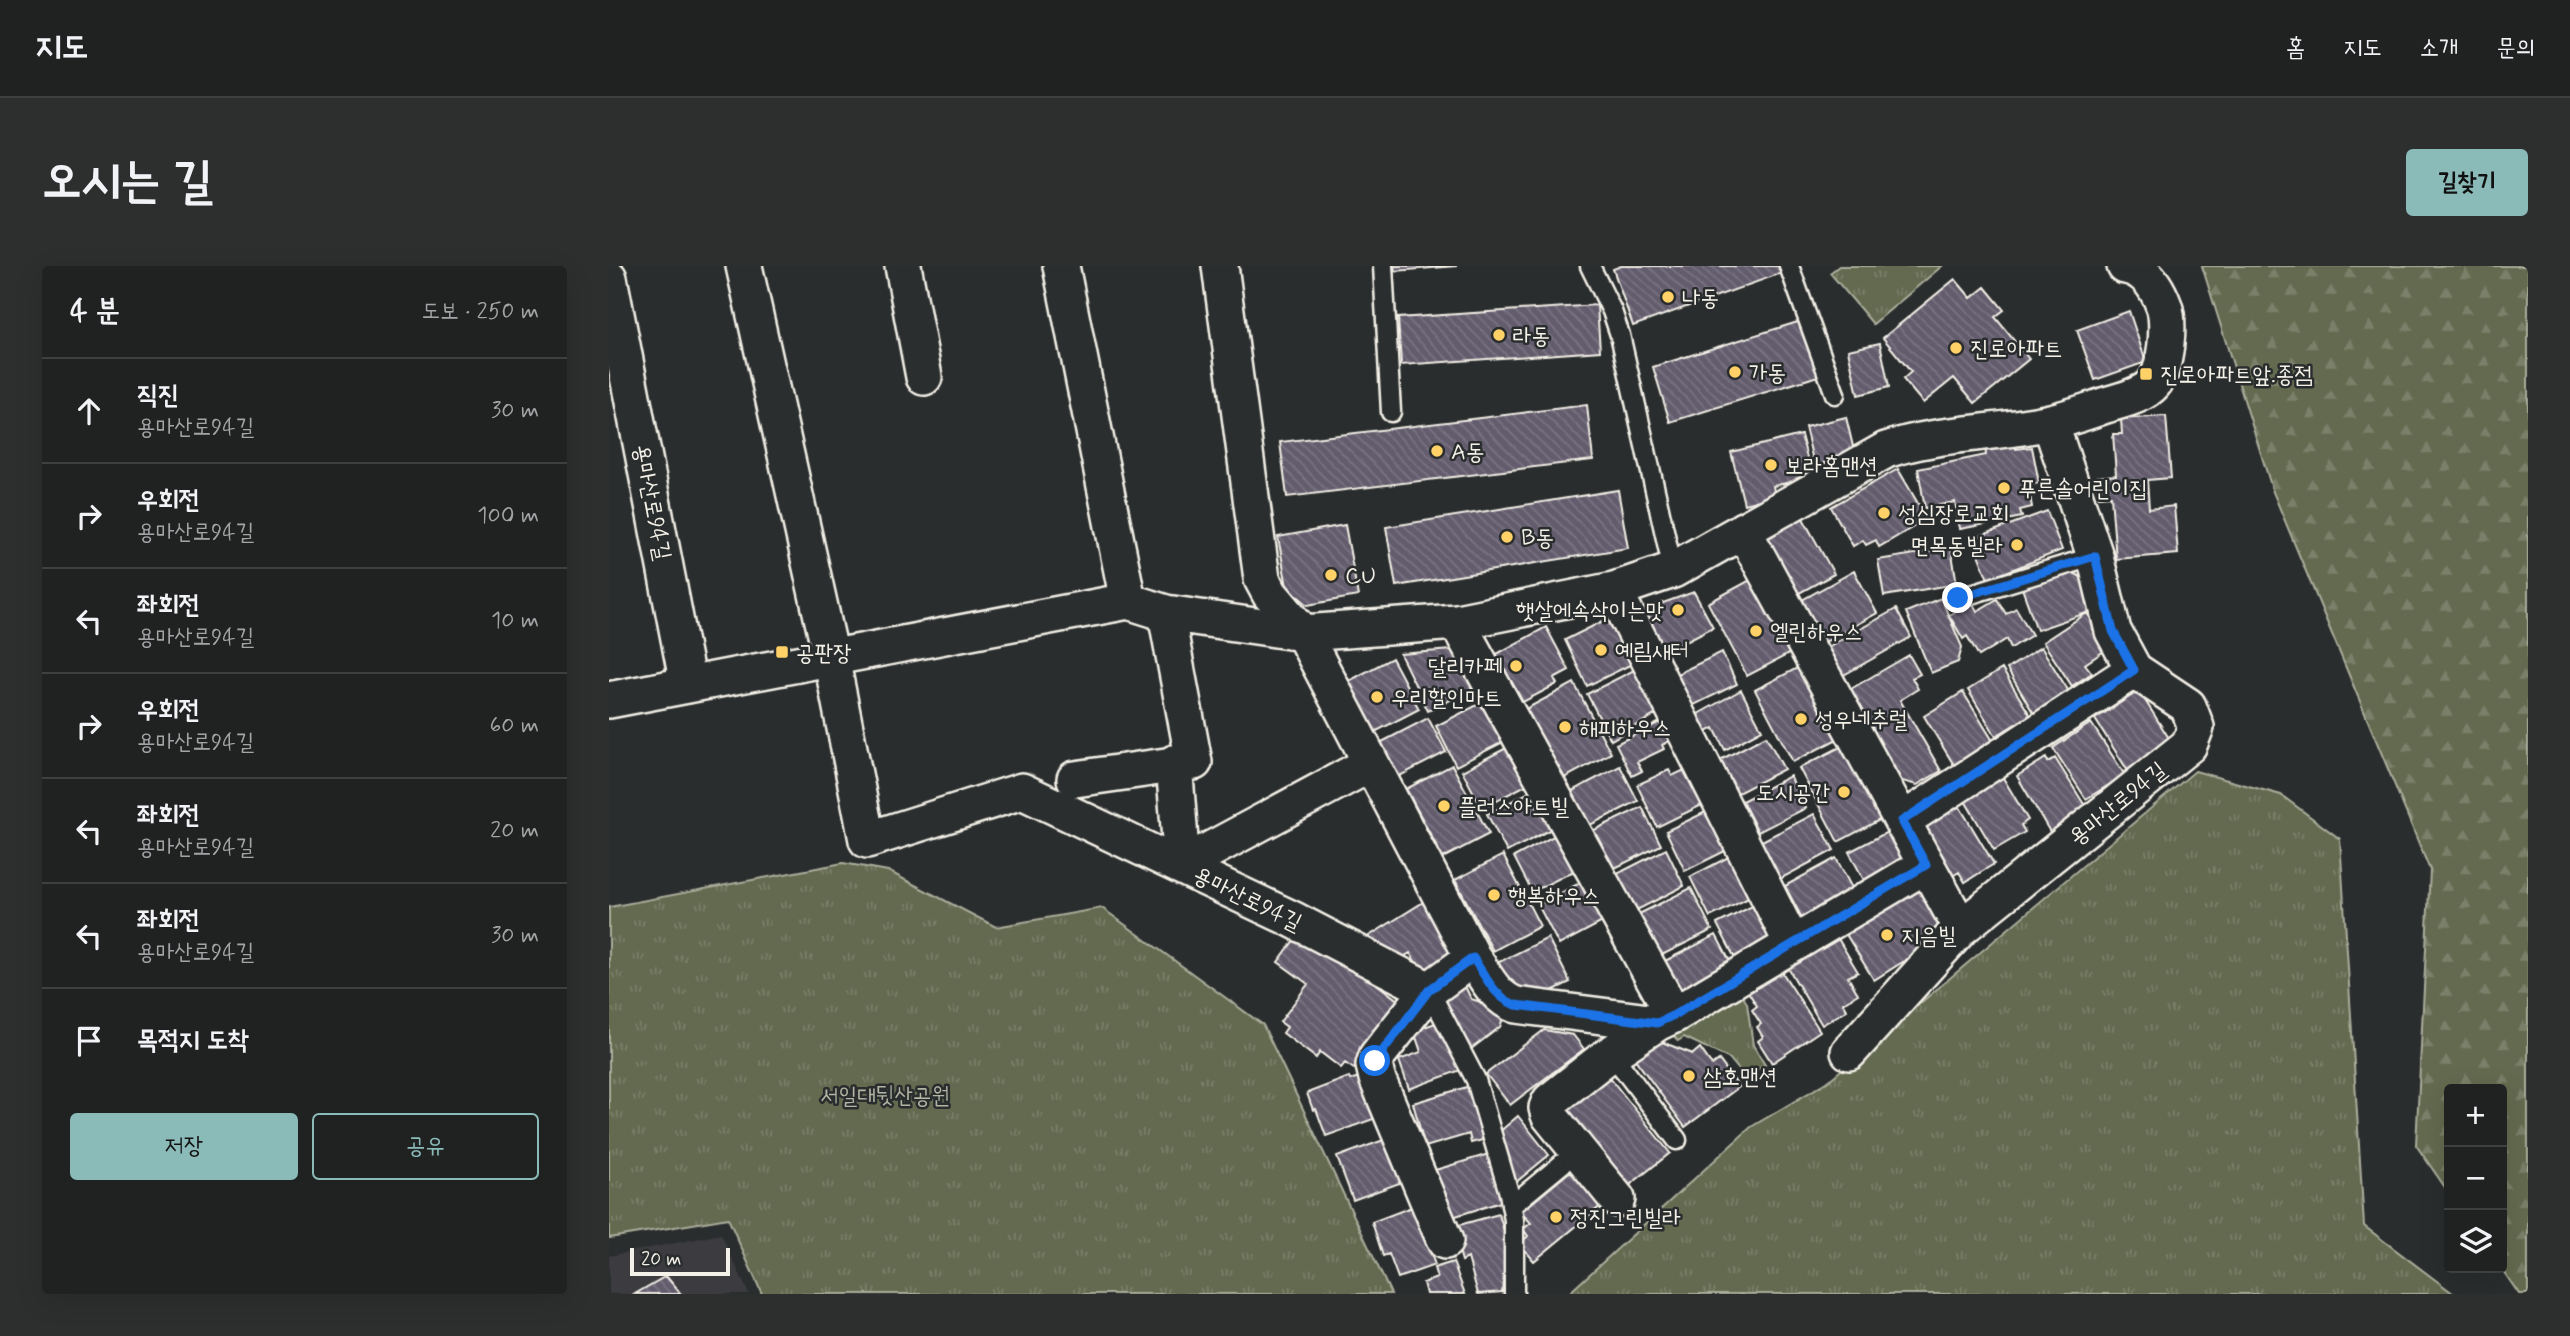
<!DOCTYPE html>
<html lang="ko">
<head>
<meta charset="utf-8">
<style>
  :root { --surface:#202222; --page:#2d2f2f; --text:#f1f3f6; --muted:#a2a4a5; --line:#3d3f40; --accent:#8bbbb9 }
  body { margin:0; font-family:Mynerve,"Poor Story",sans-serif; background:var(--page); color:var(--text) }
  .controls { position:absolute; right:21px; bottom:21px; display:grid; overflow:hidden; border-radius:7px; box-shadow:0 7px 28px #0002 }
  .controls button { width:63px; height:63px; display:grid; place-items:center; padding:0; border:0; border-bottom:2px solid var(--line); background:var(--surface); color:var(--text); font:35px sans-serif }
  .scale { position:absolute; left:21px; bottom:18px; width:100px; box-sizing:border-box; padding-left:7px; border:4px solid #f4f1e8; border-top:0; font-size:19px; line-height:24px; white-space:nowrap; color:#f4f1e8; -webkit-text-stroke:5px #2a2d2e; paint-order:stroke }
  .stop { position:absolute; width:21px; height:21px; margin:-16px; border:5px solid #1a73e8; border-radius:50%; background:#fff }
  .stop.end { background:#1a73e8; border-color:#fff; box-shadow:0 2px 7px #0008 }
  .list { margin:0; padding:0; list-style:none }
  h2 { display:flex; justify-content:space-between; align-items:center; height:91px; margin:0; padding:0 28px; font-size:30px }
  h2 small { font-size:23px; font-weight:400; color:var(--muted) }
  .list li { display:grid; grid-template-columns:46px 1fr auto; gap:21px; align-items:center; box-sizing:border-box; height:105px; padding:0 28px; border-top:2px solid var(--line) }
  .list b { display:block; font-size:26px; white-space:nowrap }
  .list p { margin:0; font-size:23px; white-space:nowrap; color:var(--muted) }
  .list em { font-size:23px; font-style:normal; color:var(--muted) }
  .actions { display:flex; gap:14px; padding:21px 28px }
  .actions a { flex:1; padding:16px 0; border:2px solid var(--accent); border-radius:7px; text-align:center; font-size:24px; color:var(--accent) }
  .actions .main { background:var(--accent); color:#111 }
  .icon { flex:none; width:38px; height:38px; fill:none; stroke:currentColor; stroke-width:2; stroke-linecap:round; stroke-linejoin:round }
  .map { position:relative; flex:none; width:1919px; height:1028px; overflow:hidden; border-radius:7px }
  header { display:flex; align-items:center; gap:42px; box-sizing:border-box; height:98px; padding:0 35px; background:var(--surface); border-bottom:2px solid var(--line) }
  header strong { font-size:33px }
  nav { display:flex; gap:38px; margin-inline-start:auto; font-size:24px }
  .intro { display:flex; align-items:center; justify-content:space-between; box-sizing:border-box; height:168px; padding:0 42px }
  h1 { margin:0; font-size:49px }
  .button { padding:18px 32px; border-radius:7px; background:var(--accent); color:#111; font-size:24px; font-weight:700 }
  main { display:flex; gap:42px; padding:0 42px }
  aside { flex:1; background:var(--surface); border-radius:7px; box-shadow:0 7px 28px #0002 }
  .map>svg:first-child { display:block }
  .built { fill:#3b3b41 }
  .forest { fill:url(#forest-firs); stroke:#acae9c; stroke-width:2 }
  .park { fill:url(#park-tufts); stroke:#acae9c; stroke-width:2 }
  .building { fill:url(#building-back-hatch); stroke:#f4f1e8; stroke-width:2 }
  .lines { fill:none; stroke-linecap:round; stroke-linejoin:round }
  .service-casing { stroke:#f4f1e8; stroke-width:23 }
  .minor-casing { stroke:#f4f1e8; stroke-width:40 }
  .service { stroke:#2a2d2e; stroke-width:18 }
  .minor { stroke:#2a2d2e; stroke-width:35 }
  .route { stroke:#1a73e8; stroke-width:9 }
  .poi-dot { fill:#ffd166; stroke:#2a2d2e; stroke-width:2.5 }
  .labels { text-anchor:middle; stroke-width:5; stroke-linejoin:round; paint-order:stroke }
  .poi-label { font-size:23px; fill:#f4f1e8; stroke:#2a2d2e; text-anchor:start }
  .street-label { font-size:23px; fill:#f4f1e8; stroke:#2a2d2e }
  .park-label { font-size:23px; fill:#b3b4a4; stroke:#2a2d2e }
</style>
</head>
<body>
<header>
<strong>지도</strong>
<nav><a>홈</a><a>지도</a><a>소개</a><a>문의</a></nav>
</header>
<div class="intro"><h1>오시는 길</h1><a class="button">길찾기</a></div>
<main>
<aside>
<h2>4 분<small>도보 · 250 m</small></h2>
<ul class="list">
<li><svg class="icon" aria-label="ahead" viewBox="0 0 24 24"><path d="M12 20V5M6 11l6-6 6 6"/></svg><div><b>직진</b><p>용마산로94길</p></div><em>30 m</em></li>
<li><svg class="icon" aria-label="right" viewBox="0 0 24 24"><path d="M7 20v-9h11M14 6l5 5-5 5"/></svg><div><b>우회전</b><p>용마산로94길</p></div><em>100 m</em></li>
<li><svg class="icon" aria-label="left" viewBox="0 0 24 24"><path d="M17 20v-9H6M10 6l-5 5 5 5"/></svg><div><b>좌회전</b><p>용마산로94길</p></div><em>10 m</em></li>
<li><svg class="icon" aria-label="right" viewBox="0 0 24 24"><path d="M7 20v-9h11M14 6l5 5-5 5"/></svg><div><b>우회전</b><p>용마산로94길</p></div><em>60 m</em></li>
<li><svg class="icon" aria-label="left" viewBox="0 0 24 24"><path d="M17 20v-9H6M10 6l-5 5 5 5"/></svg><div><b>좌회전</b><p>용마산로94길</p></div><em>20 m</em></li>
<li><svg class="icon" aria-label="left" viewBox="0 0 24 24"><path d="M17 20v-9H6M10 6l-5 5 5 5"/></svg><div><b>좌회전</b><p>용마산로94길</p></div><em>30 m</em></li>
<li><svg class="icon" aria-label="arrive" viewBox="0 0 24 24"><path d="M6 21V4h12l-3 4 3 4H6"/></svg><div><b>목적지 도착</b></div></li>
</ul>
<div class="actions"><a class="main">저장</a><a>공유</a></div>
</aside>
<div class="map">
<svg width="1919" height="1028" viewBox="0 0 1919 1028">
  <defs>
    <pattern id="forest-firs" width="22" height="20" patternUnits="userSpaceOnUse" patternTransform="scale(1.75)"><rect width="22" height="20" fill="#636a50"/><path d="M5 1l3.5 6h-7zM16 11l3.5 6h-7z" fill="#7a8069"/></pattern>
    <pattern id="park-tufts" width="24" height="20" patternUnits="userSpaceOnUse" patternTransform="scale(1.75)"><rect width="24" height="20" fill="#636a50"/><path d="M3 7l-1-3M5 7V3M7 7l1-3M15 17l-1-3M17 17v-4M19 17l1-3" fill="none" stroke="#7a8069"/></pattern>
    <pattern id="building-back-hatch" width="6" height="6" patternUnits="userSpaceOnUse" patternTransform="scale(1.75)"><rect width="6" height="6" fill="#635c6d"/><path d="M-1 5l2 2M0 0l6 6M5-1l2 2" fill="none" stroke="#7a7482"/></pattern>
  </defs>
  <rect width="100%" height="100%" fill="#2a2d2e"/>
  <filter id="ink" filterUnits="userSpaceOnUse"><feTurbulence type="fractalNoise" baseFrequency=".0143" numOctaves="2"/><feDisplacementMap in="SourceGraphic" scale="14" xChannelSelector="R" yChannelSelector="G"/><feConvolveMatrix kernelMatrix="1 2 1 2 8 2 1 2 1" color-interpolation-filters="sRGB"/></filter>
  <g filter="url(#ink)">
    <path class="built" d="M112,968L140,1028H0V990Z"/>
    <path class="forest" d="M1593,0H1919V1028H1910L1892,1002L1893,823H1840V927L1807,879L1821,604L1664,226Z"/>
    <path class="park" d="M1230,0H1333L1264,58L1221,7Z
      M1586,505L1672,529L1731,573L1755,960L1845,1028H959L1142,861L1218,816Z
      M234,597L279,605L387,661L493,642L654,759L782,1028H153L119,952L0,972V641Z
      M1130,725L1138,737L1144,779L1156,799L1136,811L1121,793L1075,771L1069,775L1061,765Z"/>
    <path class="building" d="M785,0H848L786,5Z
      M1012,0H1179L1181,4L1024,60L1004,3Z
      M1346,13L1362,32L1376,21L1395,44L1386,51L1420,93L1366,137L1345,112L1314,137L1294,113L1302,106L1274,72Z
      M988,39L991,85L792,99L789,52Z
      M1520,45L1537,96L1486,114L1468,64Z
      M1192,55L1209,110L1061,156L1044,101Z
      M1271,77L1280,121L1249,129L1239,84Z
      M978,139L984,194L678,231L671,176Z
      M1557,150L1562,212L1538,214L1540,243L1565,240L1569,288L1507,293L1502,230L1490,231L1488,211L1507,209L1504,168H1513L1512,153Z
      M1237,151L1246,189L1222,194L1225,203L1207,207L1196,161Z
      M1192,169L1203,211L1164,220L1166,230L1135,238L1122,186Z
      M1406,176L1407,183L1423,181L1430,217L1419,219L1423,241L1411,244L1413,251L1351,263L1346,236L1316,242L1309,203L1377,189L1376,181Z
      M1289,203L1318,253L1270,281L1267,274L1257,279L1254,274L1244,280L1222,241Z
      M1009,224L1019,282L787,320L777,261Z
      M1438,245L1453,284L1379,313L1363,273Z
      M1191,247L1225,308L1183,331L1150,271Z
      M736,259L749,330L699,339L678,321L669,271Z
      M1342,282L1348,318L1275,330L1269,294Z
      M1245,305L1268,347L1209,380L1186,338Z
      M1461,305L1475,313L1486,344L1428,364L1413,322Z
      M1145,312L1189,383L1138,410L1099,337Z
      M1085,326L1104,361L1054,387L1031,345Z
      M1332,332L1353,381L1349,396L1322,407L1297,346Z
      M1388,333L1397,348L1407,342L1423,369L1402,382L1398,373L1370,390L1358,370L1354,373L1340,349L1363,336L1368,345Z
      M1287,343L1302,371L1233,410L1217,382Z
      M1478,347L1501,381L1476,398L1483,407L1463,420L1434,376Z
      M1006,349L1029,395L978,420L956,374Z
      M937,361L960,404L945,412L948,418L912,437L886,389Z
      M1432,381L1462,429L1427,451L1398,403Z
      M856,383L874,418L819,445L791,388Z
      M1113,386L1128,418L1083,440L1077,426L1073,429L1064,410Z
      M1300,389L1311,408L1303,412L1309,423L1291,434L1332,505L1308,519L1293,515L1240,424Z
      M783,392L810,443L764,467L738,416Z
      M1194,399L1232,471L1184,496L1146,424Z
      M1027,403L1049,447L1002,474L978,428Z
      M1393,403L1421,449L1387,470L1359,424Z
      M965,417L1002,487L952,514L915,444Z
      M1132,424L1153,464L1116,484L1105,462L1090,470L1080,453Z
      M1530,425L1563,477L1519,505L1486,453Z
      M1354,426L1384,475L1345,499L1315,450Z
      M882,432L902,472L847,500L827,460Z
      M819,452L837,486L783,514L765,480Z
      M1057,453L1066,472L1053,479L1055,483L1028,496L1033,505L1023,510L1007,478Z
      M1482,457L1516,509L1477,533L1444,482Z
      M1157,470L1175,503L1129,527L1111,494Z
      M1241,476L1280,549L1229,576L1190,502Z
      M907,477L921,517L873,542L853,505Z
      M1437,492L1439,496L1446,492L1478,543L1444,571L1408,510Z
      M843,499L880,568L834,592L797,523Z
      M1011,500L1029,535L979,560L961,526Z
      M1084,500L1101,535L1048,561L1028,519L1060,504L1063,510Z
      M1181,510L1197,542L1149,566L1133,535Z
      M1393,510L1419,554L1412,559L1416,566L1385,584L1355,533Z
      M930,521L950,559L898,586L878,548Z
      M1349,538L1385,598L1356,616L1350,606L1340,612L1310,562Z
      M1109,540L1128,579L1076,605L1057,565Z
      M1033,541L1052,579L1002,604L983,565Z
      M1205,548L1225,584L1171,613L1151,576Z
      M1284,563L1296,585L1293,596L1256,616L1240,586Z
      M956,564L975,600L923,626L905,591Z
      M1057,583L1075,620L1022,647L1004,610Z
      M1129,586L1150,627L1101,651L1081,611Z
      M894,589L931,660L884,685L846,614Z
      M1227,592L1246,628L1195,656L1176,620Z
      M980,612L1001,652L950,679L929,639Z
      M1314,616L1339,657L1312,673L1317,681L1265,714L1235,665Z
      M1082,622L1103,664L1051,690L1030,648Z
      M821,632L852,683L813,706L801,687L787,695L767,682L760,670Z
      M1153,635L1173,676L1129,698L1108,658Z
      M694,662L794,738L745,803L736,797L732,802L711,786L707,792L674,767L678,761L671,756L699,718L669,696Z
      M1107,669L1125,703L1067,732L1050,698Z
      M1228,671L1249,706L1239,711L1249,728L1234,737L1238,744L1213,759L1178,700Z
      M939,672L961,716L937,728L896,718L886,698Z
      M1173,706L1211,765L1163,797L1149,775L1154,771L1148,761L1152,758L1143,744L1148,740L1140,727Z
      M855,718L862,733L897,744L891,761L862,783L849,764L832,729Z
      M834,754L852,804L800,823L790,794L812,786L805,765Z
      M935,764L964,769L975,783L901,839L877,808Z
      M1045,773L1084,788L1091,782L1103,799L1110,794L1130,821L1076,861L1023,789Z
      M997,807L1061,887L1017,922L954,841Z
      M756,809L770,851L717,870L707,843L704,844L698,827L740,811L741,814Z
      M861,820L877,873L862,877L860,868L816,881L804,837Z
      M909,850L940,889L906,917L889,867Z
      M780,872L796,915L744,934L728,891Z
      M880,888L895,935L837,953L823,905Z
      M965,902L994,938L925,995L911,978L919,970L914,963L922,957L912,946Z
      M805,940L826,999L789,1012L780,988L774,990L763,956Z
      M890,948L898,976L893,1026L869,1028L859,992L853,995L843,961Z
      M844,996L856,1028H817L814,1017L828,1012L825,1002Z
      M57,1010L72,1028H26Z"/>
    <g class="lines">
      <defs>
        <path id="service" d="M774,0L782,146
          M981,0L1003,45L1011,69L1064,304
          M1180,0L1226,128
          M1349,332L1486,290
          M820,724L867,814L900,927L905,954V1028
          M1003,788L1068,874
          M902,940L954,897"/>
        <path id="minor" d="M135,0L222,391L258,574L413,525L683,653L820,724
          M294,0L315,111
          M452,0L519,335
          M611,0L653,313L661,328L694,367L864,692C877,711 885,731 907,739L1048,757L1065,749L1317,599
          M0,12L79,419
          M1134,264L1293,555L1525,404
          M1005,324L1183,677
          M848,356L1065,749
          M0,434L519,335L557,347L694,367L848,356L1005,324L1064,304L1277,184C1330,166 1387,168 1441,156C1460,152 1479,145 1497,139C1513,134 1534,130 1545,117C1557,104 1561,56 1555,40C1548,21 1537,3 1516,0
          M565,497L573,599
          M466,513L585,496L557,347
          M1293,555L1352,662
          M573,599L761,498
          M1240,786L1352,662L1580,479L1587,461L1579,440L1525,404L1504,365L1486,290L1441,156
          M1008,933L940,849L938,842L941,835L993,794L1048,757
          M836,975L768,812L765,799L768,790L820,724L864,692"/>
      </defs>
      <use href="#service" class="service-casing"/>
      <use href="#minor" class="minor-casing"/>
      <use href="#service" class="service"/>
      <use href="#minor" class="minor"/>
    </g>
  </g>
  <g class="lines" filter="url(#ink)">
    <path class="route" d="M766,795L820,724L864,692C877,711 885,731 907,739L1048,757L1065,749L1317,599L1293,555L1525,404L1504,365L1486,290L1349,332"/>
  </g>
  <g class="poi-dot">
    <circle cx="1059" cy="31" r="7"/>
    <circle cx="890" cy="69" r="7"/>
    <circle cx="1347" cy="82" r="7"/>
    <circle cx="1126" cy="106" r="7"/>
    <rect x="1530" y="101" width="14" height="14" rx="3.5"/>
    <circle cx="828" cy="185" r="7"/>
    <circle cx="1162" cy="199" r="7"/>
    <circle cx="1395" cy="222" r="7"/>
    <circle cx="1275" cy="247" r="7"/>
    <circle cx="898" cy="271" r="7"/>
    <circle cx="1408" cy="279" r="7"/>
    <circle cx="722" cy="309" r="7"/>
    <circle cx="1069" cy="344" r="7"/>
    <circle cx="1147" cy="365" r="7"/>
    <circle cx="992" cy="384" r="7"/>
    <rect x="166" y="379" width="14" height="14" rx="3.5"/>
    <circle cx="907" cy="400" r="7"/>
    <circle cx="768" cy="431" r="7"/>
    <circle cx="1192" cy="453" r="7"/>
    <circle cx="956" cy="461" r="7"/>
    <circle cx="1235" cy="526" r="7"/>
    <circle cx="835" cy="540" r="7"/>
    <circle cx="885" cy="629" r="7"/>
    <circle cx="1278" cy="669" r="7"/>
    <circle cx="1080" cy="810" r="7"/>
    <circle cx="947" cy="951" r="7"/>
  </g>
  <g class="labels">
    <g class="poi-label">
      <text x="1073" y="39">나동</text>
      <text x="904" y="77">라동</text>
      <text x="1361" y="90">진로아파트</text>
      <text x="1140" y="114">가동</text>
      <text x="1551" y="116">진로아파트앞.종점</text>
      <text x="842" y="193">A동</text>
      <text x="1176" y="207">보라홈맨션</text>
      <text x="1409" y="230">푸른솔어린이집</text>
      <text x="1289" y="255">성심장로교회</text>
      <text x="912" y="279">B동</text>
      <text x="1394" y="287" text-anchor="end">면목동빌라</text>
      <text x="736" y="317">CU</text>
      <text x="1055" y="352" text-anchor="end">햇살에속삭이는맛</text>
      <text x="1161" y="373">엘린하우스</text>
      <text x="1006" y="392">예림새터</text>
      <text x="187" y="394">공판장</text>
      <text x="893" y="408" text-anchor="end">달리카페</text>
      <text x="782" y="439">우리할인마트</text>
      <text x="1206" y="461">성우네추럴</text>
      <text x="970" y="469">해피하우스</text>
      <text x="1221" y="534" text-anchor="end">도시공간</text>
      <text x="849" y="548">플러스아트빌</text>
      <text x="899" y="637">행복하우스</text>
      <text x="1292" y="677">지음빌</text>
      <text x="1094" y="818">삼호맨션</text>
      <text x="961" y="959">정진그린빌라</text>
    </g>
    <g class="street-label">
      <text transform="translate(44 236) rotate(79)" y="8">용마산로94길</text>
      <text transform="translate(1508 537) rotate(-39)" y="8">용마산로94길</text>
      <text transform="translate(639 632) rotate(26)" y="8">용마산로94길</text>
    </g>
    <g class="park-label">
      <text x="276" y="837">서일대뒷산공원</text>
    </g>
  </g>
</svg>
<div class="controls">
<button>+</button>
<button>−</button>
<button><svg class="icon" aria-label="layers" viewBox="0 0 24 24"><path d="M12 4l9 5-9 5-9-5zM3 14l9 5 9-5"/></svg></button>
</div>
<div class="scale">20 m</div>
<div class="stop" style="left:766px;top:795px"></div>
<div class="stop end" style="left:1349px;top:332px"></div>
</div>
</main>
</body>
</html>
